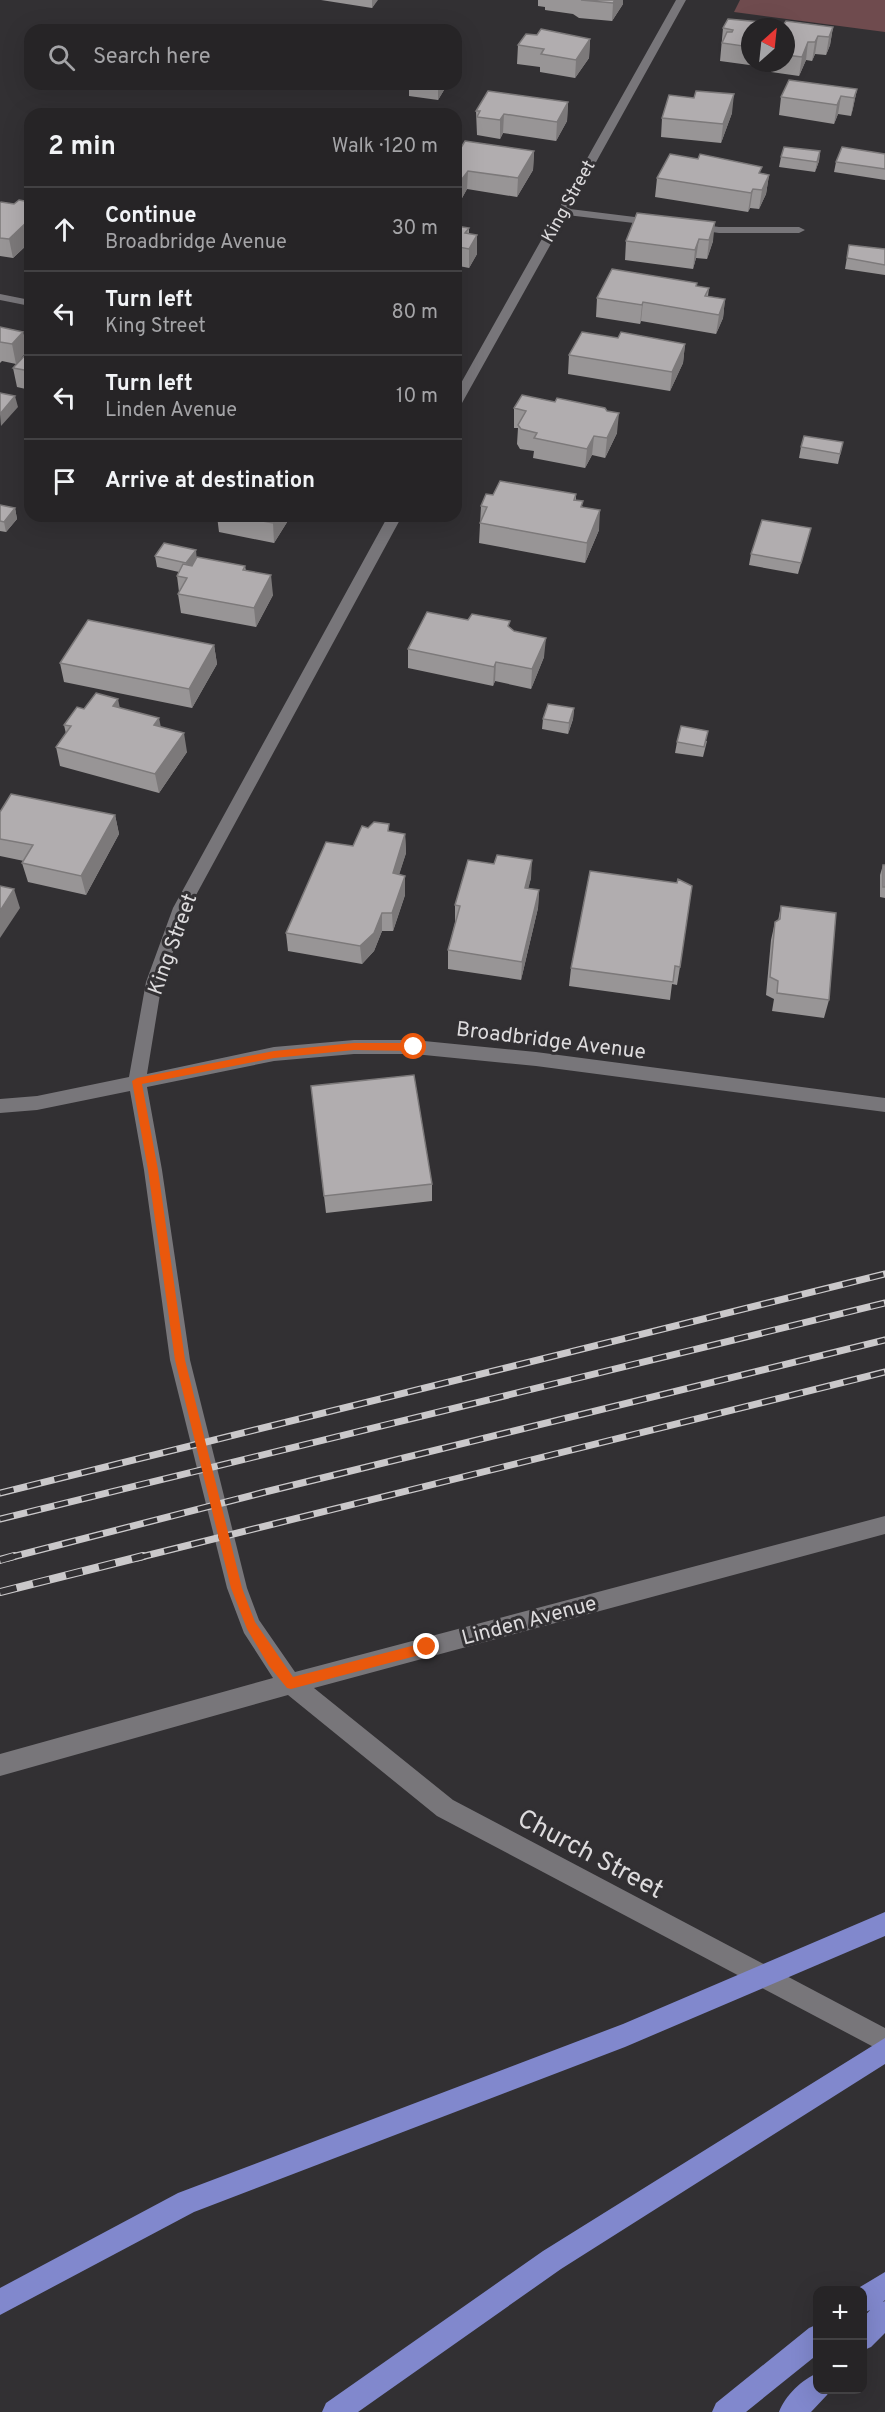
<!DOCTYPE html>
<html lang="en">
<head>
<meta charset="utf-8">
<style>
  :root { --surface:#262426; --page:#323032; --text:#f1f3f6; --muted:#a4a4a7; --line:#424143 }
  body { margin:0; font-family:Overpass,sans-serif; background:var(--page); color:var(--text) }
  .controls { position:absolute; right:18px; bottom:18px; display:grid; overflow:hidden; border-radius:12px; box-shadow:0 6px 24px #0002 }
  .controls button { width:54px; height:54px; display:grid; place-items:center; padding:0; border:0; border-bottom:2px solid var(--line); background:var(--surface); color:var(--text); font:30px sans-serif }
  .compass { position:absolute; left:741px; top:18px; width:54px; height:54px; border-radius:50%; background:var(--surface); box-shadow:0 6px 24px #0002; rotate:27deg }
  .stop { position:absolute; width:18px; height:18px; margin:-14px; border:4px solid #ea580c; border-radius:50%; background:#fff }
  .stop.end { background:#ea580c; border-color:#fff; box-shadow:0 2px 6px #0008 }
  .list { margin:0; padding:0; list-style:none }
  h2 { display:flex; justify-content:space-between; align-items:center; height:78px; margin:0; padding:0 24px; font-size:26px }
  h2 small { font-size:20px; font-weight:400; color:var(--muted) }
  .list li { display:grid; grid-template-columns:39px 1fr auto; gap:18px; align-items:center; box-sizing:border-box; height:84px; padding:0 24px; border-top:2px solid var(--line) }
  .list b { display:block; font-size:22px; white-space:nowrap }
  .list p { margin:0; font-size:20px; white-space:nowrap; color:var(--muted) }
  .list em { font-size:20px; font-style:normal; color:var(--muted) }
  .icon { flex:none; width:33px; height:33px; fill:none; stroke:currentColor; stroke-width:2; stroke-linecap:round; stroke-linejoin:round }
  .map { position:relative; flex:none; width:885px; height:2412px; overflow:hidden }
  .search { position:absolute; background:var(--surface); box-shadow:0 6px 24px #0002; left:24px; top:24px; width:438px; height:66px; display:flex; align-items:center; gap:15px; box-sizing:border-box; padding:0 21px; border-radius:18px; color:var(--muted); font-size:22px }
  .panel { position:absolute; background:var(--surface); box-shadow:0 6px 24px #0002; left:24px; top:108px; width:438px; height:414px; border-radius:18px }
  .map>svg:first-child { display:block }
  .green { fill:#6f4b4e }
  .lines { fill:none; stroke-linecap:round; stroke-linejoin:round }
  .minor { fill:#78767a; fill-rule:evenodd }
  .highway { fill:#8188cd; fill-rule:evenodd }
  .rail-far1-casing { stroke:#cac8ca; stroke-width:7 }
  .rail-casing { stroke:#cac8ca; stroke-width:8 }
  .rail-far1 { stroke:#323033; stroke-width:4.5; stroke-dasharray:14; stroke-linecap:butt }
  .rail { stroke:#323033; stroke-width:6; stroke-dasharray:17; stroke-linecap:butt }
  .wall { fill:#989596; fill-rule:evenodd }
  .shaded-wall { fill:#7c797a }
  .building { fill:#b1adaf; stroke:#7c797a; stroke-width:1.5 }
  .route { fill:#ea580c }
  .labels { text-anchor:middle; stroke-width:6; stroke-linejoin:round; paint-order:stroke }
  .far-street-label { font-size:18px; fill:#dddbdd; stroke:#323033 }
  .street-label { font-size:21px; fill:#dddbdd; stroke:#323033 }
  .near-street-label { font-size:26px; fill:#dddbdd; stroke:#323033 }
</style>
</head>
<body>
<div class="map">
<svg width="885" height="2412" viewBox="0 0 885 2412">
  <rect width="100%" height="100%" fill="#323033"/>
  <path class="green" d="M740,0H885V32L734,12Z"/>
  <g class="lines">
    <path class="minor" d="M676,0H686L570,209L659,220L664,223L659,226L567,215L462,403L456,407V392Z
      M689,223L719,227H799L805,230L799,233H719L685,228V224Z
      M0,294L30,300V306L0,300Z
      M388,516H402L189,908L162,982L147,1074L274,1047L354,1040H414L536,1052L885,1098V1112L536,1066L414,1054H354L274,1061L147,1087L162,1170L190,1360L247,1588L259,1620L295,1672L885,1516V1534L314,1688L453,1800L885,2028V2053L437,1816L288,1695L0,1776V1754L273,1678L244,1633L227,1588L170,1360L144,1170L130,1091L37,1110L0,1113V1099L37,1096L129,1077L146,982L173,908Z"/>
    <path class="highway" d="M885,1912V1936L625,2047L194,2212L0,2315V2288L178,2193L623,2024Z
      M885,2038V2064L561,2269L358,2412H322L326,2403L543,2251Z
      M885,2272V2300L883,2302L885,2301V2333L871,2347L862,2351V2319L870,2310L862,2314V2290H855Z
      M818,2324V2354L746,2412H712L716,2403L809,2328Z
      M818,2373V2390H830L827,2395L811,2412H779C785,2396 802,2379 818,2373Z"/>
    <defs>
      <path id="rail-far1" d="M0,1493L885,1274
        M0,1519L885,1303
        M8,1558L265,1492L885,1340
        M137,1558L885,1372"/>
      <path id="rail" d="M0,1560L14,1556
        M0,1592L143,1556"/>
    </defs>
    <use href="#rail-far1" class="rail-far1-casing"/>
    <use href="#rail" class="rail-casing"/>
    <use href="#rail-far1" class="rail-far1"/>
    <use href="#rail" class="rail"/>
  </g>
  <path class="wall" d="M321,0H377L372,8Z
    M538,0H623V4L612,21L579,18L573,14L545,10V7L538,6Z
    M784,24L833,27L830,45L826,55L815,54L812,61L806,60L799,76L771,72V68L720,61L723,28ZM750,27H786V63H750Z
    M537,35L590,39L589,58L575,78L540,72V67L517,64L518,45Z
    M447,85L438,100L409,96V86Z
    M857,89L853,108L851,116L838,114L834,124L779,115L781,97Z
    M568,102L567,121L556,141L503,133L500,139L477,135L476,111Z
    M732,113L721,143L661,137L662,118Z
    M534,151L533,170L517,197L467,189L462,198L456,197V156Z
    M820,151L819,161L815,172L779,167L781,157Z
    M885,154V180L834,172L836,162Z
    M761,174L769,175L766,194L759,209L750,208L748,212L655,197L657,178Z
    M0,203L14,204L30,242L13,258L0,256Z
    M637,213L713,241L707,259L696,258L693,269L625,260L626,241Z
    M456,226L469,228V234L477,235V254L469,268L459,266L456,271Z
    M30,242V259L27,245Z
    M849,245L885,249V275L845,269Z
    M697,286L709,288L708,296L725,299L723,318L716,334L641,321L640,324L596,317L597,298Z
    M0,327L23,332L27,351L16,364L2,361L0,363Z
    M618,338L685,344L683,363L670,391L568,374L569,355Z
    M30,350V390L17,387L13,368Z
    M514,408L617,433L605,458L592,455L585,468L533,458L534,451L520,449L517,444L518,428H514Z
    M843,442L838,464L799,458L801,447Z
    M576,494V500L583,507L599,530L585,563L479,543L481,506L493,495Z
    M0,505L15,508L17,519L6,532L0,531Z
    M217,516H301L298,521L289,519L274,543L219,532Z
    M808,539L798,574L749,565L751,554Z
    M155,556L197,558L245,566L246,571L273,595L256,627L181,613L178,594L179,592L177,576L179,572L157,567Z
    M510,628L544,657L531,689L495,681L493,686L408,668V649Z
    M214,645L217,664L192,708L64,682L60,663Z
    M119,707L161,727L187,752L159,793L60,766L56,747L66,734L64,725L84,709Z
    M574,708L573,719L568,734L542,729L543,719Z
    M707,741L703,757L675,753L677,742Z
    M0,812L115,815L119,834L86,895L28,882L22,863L24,861L0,856Z
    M368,828L405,834L406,853L399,874L405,876V895L393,931H382L374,951L362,964L288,951L286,933L353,846Z
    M883,865H885V898L880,897V875Z
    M590,871L680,967L677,985L672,984L670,1000L569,986L571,968Z
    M531,878L528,888L539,890L538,908L521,980L448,969V950L455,923V905Z
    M781,906L829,1000L824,1018L772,1011L774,999L766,995L771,940L775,922L778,921Z
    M311,1086L432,1184V1201L326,1213Z"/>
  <path class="shaded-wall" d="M372,0H378L372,8Z
    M615,0H623V4L612,21L613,3Z
    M833,27L830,45L826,55L829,37Z
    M818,36L815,54L812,61L815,42Z
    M590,39L589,58L575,78L576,60Z
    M808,42L806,60L799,76L802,57Z
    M442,84H447V85L438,100V89Z
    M857,89L853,108L851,116L854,98Z
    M734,94L732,113L721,143L723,124Z
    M841,96L838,114L834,124L837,105Z
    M568,102L567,121L556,141L557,122Z
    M504,114L503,133L500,139V120Z
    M534,151L533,170L517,197L518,178Z
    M820,151L819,161L815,172L817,162Z
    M468,171L467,189L462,198V179Z
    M769,175L766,194L759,209L762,190Z
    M753,189L750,208L748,212L751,193Z
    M30,219V242L13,258L9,239Z
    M715,222L713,241L707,259L709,240Z
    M477,235V254L469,268V249Z
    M699,239L696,258L693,269L695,250Z
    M459,247V266L456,271V253Z
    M725,299L723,318L716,334L719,315Z
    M643,302L641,321L640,324L642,305Z
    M23,332L27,351L16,364L12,344Z
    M685,344L683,363L670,391L672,372Z
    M15,396L18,407L1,426L0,414Z
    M619,413L617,433L605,458L607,438Z
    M594,436L592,455L585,468L587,449Z
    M15,508L17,519L6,532L4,522Z
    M600,510L599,530L585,563L587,543Z
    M277,516H289V519L274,543L273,523Z
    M196,550L197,561L188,574L186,563Z
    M271,575L273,595L256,627L254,608Z
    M546,638L544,657L531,689L532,669Z
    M214,645L217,664L192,708L189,689Z
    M496,662L495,681L493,686L494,667Z
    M118,699L122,718L113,706Z
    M574,708L573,719L568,734L569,723Z
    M159,718L163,737L154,725Z
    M184,733L187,752L159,793L155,774Z
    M115,815L119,834L86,895L81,876Z
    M405,834L406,853L394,891L393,873Z
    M532,860L531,878L524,906L525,888Z
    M405,876V895L393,931L392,913Z
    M14,889L20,908L0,938V911Z
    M539,890L538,908L521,980L522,962Z
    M382,913V931L374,951L362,964L360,946Z"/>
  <path class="building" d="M581,0H615L613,3Z
    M728,19L784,24L786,21L833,27L829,37L818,36L815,42H808L802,57L786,55V27H750V47L722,43L727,32H732L733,30L723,28Z
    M541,29L590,39L576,60L541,54L544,49L518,45L526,34L537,35Z
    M789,80L857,89L854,98L841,96L837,105L781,97Z
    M410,84H442L438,89L409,86Z
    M488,91L568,102L557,122L504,114L500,120L477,117L480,111H476Z
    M696,91L734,94L723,124L662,118L669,95L694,98Z
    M465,141L534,151L518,178L468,171L462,179L456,178V156Z
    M784,147L820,151L817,162L781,157Z
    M842,147L885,154V169L836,162Z
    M670,154L698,159L700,154L762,167L759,173L769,175L762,190L753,189L751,193L657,178Z
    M19,200L30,202V219L9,239L0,238V203L1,202L14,204Z
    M637,213L715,222L709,240L699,239L695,250L626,241Z
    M456,226L469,228L465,233L477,235L469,249L459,247L456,253Z
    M849,245L885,249V265L847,258Z
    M612,269L697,283L696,286L709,288L705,296L725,299L719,315L643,302L642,305L597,298Z
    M0,327L23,332L12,344L0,342Z
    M582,332L618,338L621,332L685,344L672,372L569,355Z
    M30,350V371L13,368Z
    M0,393L15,396L0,414Z
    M522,395L555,402L557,398L605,408L607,411L619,413L607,438L594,436L587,449L534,438L537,433L521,429L518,425L526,411L514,408Z
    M804,436L843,442L840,454L801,447Z
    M500,481L576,494L574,500L583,501L581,507L600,510L587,543L480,523L487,507L481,506L486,494L493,495Z
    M0,505L15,508L4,522L0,521Z
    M236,516H277L273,523Z
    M762,520L811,528L801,563L751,554Z
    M164,543L196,550L186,563L155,556Z
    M197,557L245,566L243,570L271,575L254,608L178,594L187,578L177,576L183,564L192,566Z
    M427,612L468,620L472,614L510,621L508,626L514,631L546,638L532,669L496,662L494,667L408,649Z
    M88,620L214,645L189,689L60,663Z
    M96,693L118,699L113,706L159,718L154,725L184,733L155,774L56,747L71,726L64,725L77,707L84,709Z
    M548,704L574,708L569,723L543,719Z
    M681,726L708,731L704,747L677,742Z
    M11,794L115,815L81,876L22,863L33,845L0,839V812Z
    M374,822L389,824L388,831L405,834L393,873L405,876L392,913H382L374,933L360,946L286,933L326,842L353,846L362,826L368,828Z
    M497,855L532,860L525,888L539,890L522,962L448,950L460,906L455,905L468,860L494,864Z
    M883,865H885V887H883Z
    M590,871L677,883L678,879L692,886L680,967L675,966L673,982L571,968Z
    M0,886L14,889L0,911Z
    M781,906L836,913L829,1000L777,993L778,981L770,977L775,922L780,919Z
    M414,1075L432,1184L324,1196L311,1086Z"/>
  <path class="route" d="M354,1043H414L419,1047L414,1051L354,1050L274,1058L142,1084L158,1170L185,1360L242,1588L255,1622L293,1677L427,1642L433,1647L427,1653L291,1689L287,1688L269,1666L247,1629L231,1588L175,1360L148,1170L132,1081L137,1078L274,1051Z"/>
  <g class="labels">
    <g class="far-street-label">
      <text transform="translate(568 201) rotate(-61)" y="6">King Street</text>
    </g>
    <g class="street-label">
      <text transform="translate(172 944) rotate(-70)" y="7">King Street</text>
      <text transform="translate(551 1040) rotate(7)" y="7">Broadbridge Avenue</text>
      <text transform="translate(529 1620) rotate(-15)" y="7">Linden Avenue</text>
    </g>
    <g class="near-street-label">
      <text transform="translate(591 1853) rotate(28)" y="9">Church Street</text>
    </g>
  </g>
</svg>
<div class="controls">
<button>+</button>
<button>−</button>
</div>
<svg class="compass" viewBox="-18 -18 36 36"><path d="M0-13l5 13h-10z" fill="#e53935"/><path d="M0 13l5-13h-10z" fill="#a4a4a7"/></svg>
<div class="stop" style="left:414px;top:1047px"></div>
<div class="stop end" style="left:427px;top:1647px"></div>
<div class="search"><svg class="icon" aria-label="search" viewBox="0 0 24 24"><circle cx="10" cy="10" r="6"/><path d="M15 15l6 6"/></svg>Search here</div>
<section class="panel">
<h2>2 min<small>Walk · 120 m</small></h2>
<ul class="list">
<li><svg class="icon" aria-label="ahead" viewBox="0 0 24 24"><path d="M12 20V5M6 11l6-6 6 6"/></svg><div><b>Continue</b><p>Broadbridge Avenue</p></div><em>30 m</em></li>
<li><svg class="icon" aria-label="left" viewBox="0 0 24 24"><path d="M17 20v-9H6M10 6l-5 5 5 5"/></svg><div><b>Turn left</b><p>King Street</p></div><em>80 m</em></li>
<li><svg class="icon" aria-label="left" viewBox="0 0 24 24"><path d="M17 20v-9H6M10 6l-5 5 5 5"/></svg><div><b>Turn left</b><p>Linden Avenue</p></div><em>10 m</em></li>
<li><svg class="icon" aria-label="arrive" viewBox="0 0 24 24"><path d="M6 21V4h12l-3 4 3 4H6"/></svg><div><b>Arrive at destination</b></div></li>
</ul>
</section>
</div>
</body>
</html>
